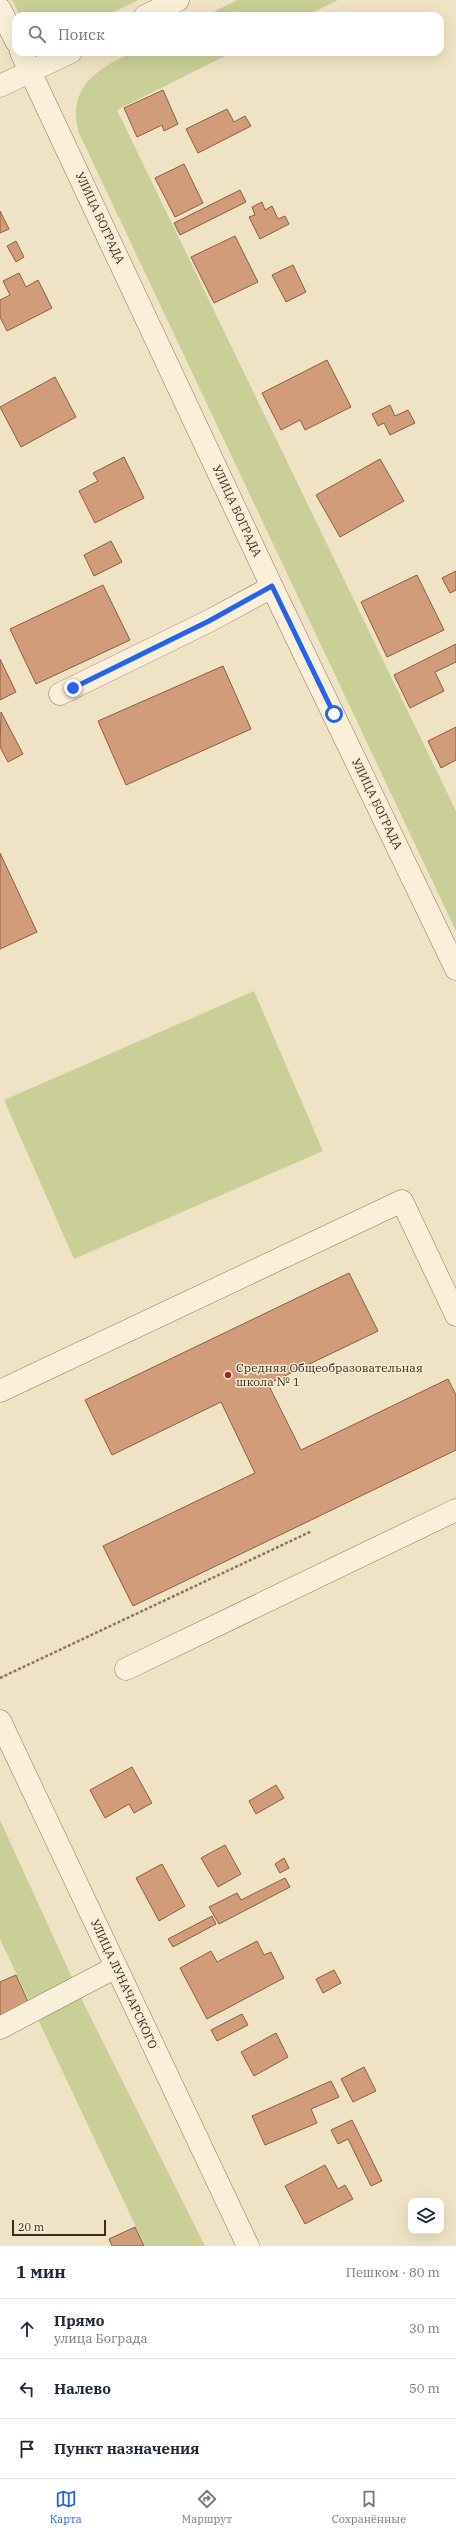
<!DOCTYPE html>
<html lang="ru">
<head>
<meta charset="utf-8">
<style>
  :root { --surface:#fff; --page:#f6f6f7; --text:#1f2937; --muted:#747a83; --line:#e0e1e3; --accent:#2563eb }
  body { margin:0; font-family:"IBM Plex Serif",serif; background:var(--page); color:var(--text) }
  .controls { position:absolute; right:12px; bottom:12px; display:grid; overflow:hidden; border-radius:8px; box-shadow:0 4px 16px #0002 }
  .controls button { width:36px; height:36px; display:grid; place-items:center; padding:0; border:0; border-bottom:1px solid var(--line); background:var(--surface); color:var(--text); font:20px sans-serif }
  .scale { position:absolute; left:12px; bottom:10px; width:94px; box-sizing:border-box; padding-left:4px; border:2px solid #3c2c1f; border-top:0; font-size:11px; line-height:14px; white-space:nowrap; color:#3c2c1f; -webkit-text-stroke:3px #f7edd5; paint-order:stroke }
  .stop { position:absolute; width:12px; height:12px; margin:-9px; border:3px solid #2563eb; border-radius:50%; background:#fff }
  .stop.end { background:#2563eb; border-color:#fff; box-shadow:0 1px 4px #0008 }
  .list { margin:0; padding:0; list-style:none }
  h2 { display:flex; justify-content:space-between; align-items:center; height:52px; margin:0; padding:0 16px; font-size:17px }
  h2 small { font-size:13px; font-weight:400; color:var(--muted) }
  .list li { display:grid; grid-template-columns:26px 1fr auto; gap:12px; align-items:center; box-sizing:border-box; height:60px; padding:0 16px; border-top:1px solid var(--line) }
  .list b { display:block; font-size:15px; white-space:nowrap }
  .list p { margin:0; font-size:13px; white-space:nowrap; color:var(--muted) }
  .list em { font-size:13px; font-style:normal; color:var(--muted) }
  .icon { flex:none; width:22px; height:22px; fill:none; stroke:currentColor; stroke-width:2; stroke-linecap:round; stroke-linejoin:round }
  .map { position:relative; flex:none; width:456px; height:2246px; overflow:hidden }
  .search { position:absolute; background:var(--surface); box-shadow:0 4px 16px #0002; left:12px; right:12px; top:12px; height:44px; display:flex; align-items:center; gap:10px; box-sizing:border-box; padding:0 14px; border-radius:12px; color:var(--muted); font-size:15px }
  .sheet { height:232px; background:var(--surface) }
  nav { display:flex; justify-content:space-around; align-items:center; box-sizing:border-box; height:56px; border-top:1px solid var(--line); background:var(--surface); font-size:11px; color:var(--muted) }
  nav a { display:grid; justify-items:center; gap:2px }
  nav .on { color:var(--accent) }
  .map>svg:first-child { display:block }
  .green { fill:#cacf98 }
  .building { fill:#d09c79; stroke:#8d5d3f }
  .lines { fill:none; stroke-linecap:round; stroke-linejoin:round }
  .minor-casing { stroke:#8d745a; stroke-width:23 }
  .path { stroke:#8d745a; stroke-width:2.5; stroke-dasharray:3 2; stroke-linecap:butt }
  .minor { stroke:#faf0d9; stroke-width:22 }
  .route { stroke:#2563eb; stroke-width:5 }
  .poi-dot { fill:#9f272a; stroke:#f7edd5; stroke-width:1.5 }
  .labels { text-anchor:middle; stroke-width:3; stroke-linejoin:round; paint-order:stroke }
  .street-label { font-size:12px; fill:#3c2c1f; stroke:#f7edd5 }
  .poi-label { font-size:12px; fill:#3c2c1f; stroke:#f7edd5; text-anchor:start }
</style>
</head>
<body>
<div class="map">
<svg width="456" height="2246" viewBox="0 0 456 2246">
  <rect width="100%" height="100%" fill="#f0e3c5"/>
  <path class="green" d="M12,0H139L105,16H20Z
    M237,0H338L306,16H205Z
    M133,52H233L117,110L456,811V931L78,131C77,124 75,116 76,109C79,78 108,64 133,52Z
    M254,991L323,1151L74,1259L4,1100Z
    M0,1820L85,2006L205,2246H145L0,1939Z"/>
  <path class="building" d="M163,90L178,124L164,131L162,125L137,137L124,108Z
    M227,109L234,122L245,116L251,126L198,153L186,129Z
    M184,164L203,203L175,217L155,178Z
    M240,190L246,202L180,235L174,223Z
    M262,202L265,210L272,206L278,219L285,216L289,224L260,239L249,217L255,215L252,207Z
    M0,211L9,229L0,233Z
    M235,236L258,282L214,303L191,257Z
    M16,241L24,257L16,262L7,246Z
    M293,265L306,292L286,302L272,275Z
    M19,273L26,287L38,280L52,308L7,331L0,317V300L10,295L3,281Z
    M327,360L351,407L305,430L300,420L281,430L262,393Z
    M55,377L76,417L21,447L0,407Z
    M390,405L395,416L408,410L415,423L390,435L384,423L378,426L372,414Z
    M124,457L144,498L95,523L79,491L98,481L93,473Z
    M380,459L404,501L340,537L316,495Z
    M111,541L122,562L94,576L84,555Z
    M456,571V590L450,593L442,578Z
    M417,575L444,630L387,657L361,602Z
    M103,585L130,640L36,684L10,629Z
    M456,644V662L435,672L444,691L410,708L394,675Z
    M0,659L16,692L0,700Z
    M223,666L251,729L126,785L98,721Z
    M1,712L23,754L8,762L0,747Z
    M456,727V760L441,768L428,741Z
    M0,853L37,932L0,949Z
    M349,1273L378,1331L268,1384L301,1450L448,1379L456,1395V1450L133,1606L103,1546L255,1473L221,1402L112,1455L85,1400Z
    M132,1767L152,1803L134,1813L129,1804L105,1818L90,1790Z
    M276,1785L284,1798L256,1814L249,1801Z
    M225,1845L241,1874L218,1887L201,1858Z
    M284,1858L289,1868L280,1873L275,1864Z
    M162,1864L185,1906L159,1921L136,1878Z
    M285,1878L290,1887L219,1924L209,1907L237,1893L241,1900Z
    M212,1916L216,1924L173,1947L168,1939Z
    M257,1941L264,1955L271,1952L284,1978L207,2019L180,1968L211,1951L217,1962Z
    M334,1970L341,1983L323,1993L316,1979Z
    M16,1975L29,2004L0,2017V1982Z
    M242,2014L248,2025L217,2041L211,2030Z
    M276,2033L288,2057L254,2076L241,2052Z
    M364,2067L376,2091L353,2102L341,2079Z
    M331,2081L339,2097L311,2109L317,2123L265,2145L252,2116Z
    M352,2120L382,2181L371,2186L348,2139L338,2144L331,2130Z
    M325,2165L338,2189L345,2185L353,2199L305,2224L285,2186Z
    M135,2227L144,2246H112L109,2239Z"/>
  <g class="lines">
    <defs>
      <path id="minor" d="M0,9L16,41
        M145,16L178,0
        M21,52L272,587L456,969
        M0,86L71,52
        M60,694L209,621L272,587
        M0,1391L402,1201L456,1315
        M126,1669L456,1510
        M0,1721L248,2246
        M0,2028L116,1967"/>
    </defs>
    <use href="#minor" class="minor-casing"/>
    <path class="path" d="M0,1678L312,1531"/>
    <use href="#minor" class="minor"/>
  </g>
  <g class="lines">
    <path class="route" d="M73,688L209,621L272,586L334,714"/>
  </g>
  <circle class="poi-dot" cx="228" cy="1375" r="4"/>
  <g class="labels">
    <g class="street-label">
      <text transform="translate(100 218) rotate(65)" y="4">УЛИЦА БОГРАДА</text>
      <text transform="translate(237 511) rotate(65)" y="4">УЛИЦА БОГРАДА</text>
      <text transform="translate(377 804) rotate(64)" y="4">УЛИЦА БОГРАДА</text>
      <text transform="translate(124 1984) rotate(65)" y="4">УЛИЦА ЛУНАЧАРСКОГО</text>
    </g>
    <g class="poi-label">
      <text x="236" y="1372">Средняя Общеобразовательная<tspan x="236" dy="14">школа № 1</tspan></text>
    </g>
  </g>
</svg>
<div class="controls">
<button><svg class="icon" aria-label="layers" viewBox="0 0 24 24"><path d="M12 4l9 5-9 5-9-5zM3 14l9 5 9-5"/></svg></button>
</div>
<div class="scale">20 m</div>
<div class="stop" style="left:334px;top:714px"></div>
<div class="stop end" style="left:73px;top:688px"></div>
<div class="search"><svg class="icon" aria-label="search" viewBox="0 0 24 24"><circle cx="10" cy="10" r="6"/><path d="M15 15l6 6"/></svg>Поиск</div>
</div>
<section class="sheet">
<h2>1 мин<small>Пешком · 80 m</small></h2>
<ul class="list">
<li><svg class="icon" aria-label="ahead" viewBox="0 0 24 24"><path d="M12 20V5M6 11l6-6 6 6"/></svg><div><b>Прямо</b><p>улица Бограда</p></div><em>30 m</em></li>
<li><svg class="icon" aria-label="left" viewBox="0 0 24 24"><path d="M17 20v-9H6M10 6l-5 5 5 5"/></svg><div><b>Налево</b></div><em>50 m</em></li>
<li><svg class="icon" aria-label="arrive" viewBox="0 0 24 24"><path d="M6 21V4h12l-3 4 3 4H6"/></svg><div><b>Пункт назначения</b></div></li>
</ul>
</section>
<nav>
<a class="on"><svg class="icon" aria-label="map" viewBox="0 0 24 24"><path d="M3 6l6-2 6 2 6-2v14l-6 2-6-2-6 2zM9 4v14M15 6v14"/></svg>Карта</a>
<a><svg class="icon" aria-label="directions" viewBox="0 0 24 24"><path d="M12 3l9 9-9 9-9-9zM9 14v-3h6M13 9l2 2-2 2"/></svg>Маршрут</a>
<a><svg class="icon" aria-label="saved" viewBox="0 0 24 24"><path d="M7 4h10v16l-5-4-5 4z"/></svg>Сохранённые</a>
</nav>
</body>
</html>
